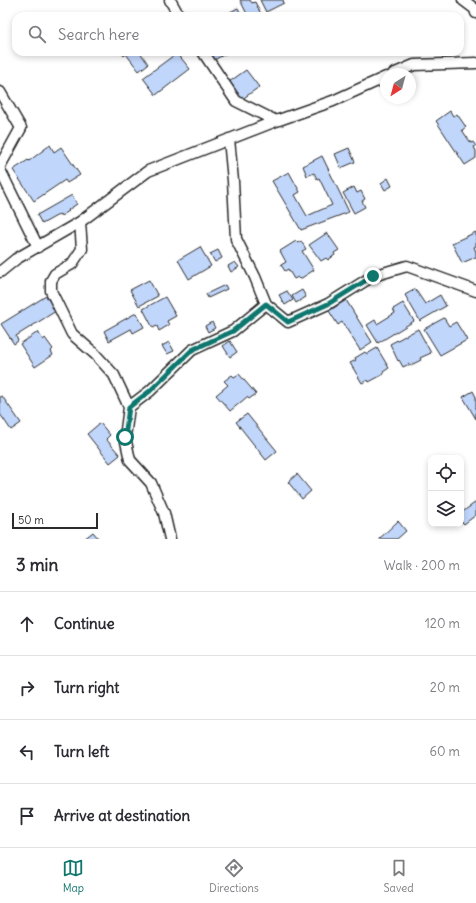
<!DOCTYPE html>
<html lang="en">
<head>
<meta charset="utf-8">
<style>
  :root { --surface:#fff; --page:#f2f2f3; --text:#2b2b33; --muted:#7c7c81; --line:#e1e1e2; --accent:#0f766e }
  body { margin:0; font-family:Delius,sans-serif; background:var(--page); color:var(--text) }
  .controls { position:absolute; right:12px; bottom:12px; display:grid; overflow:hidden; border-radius:8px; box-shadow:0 2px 6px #0003 }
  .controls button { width:36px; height:36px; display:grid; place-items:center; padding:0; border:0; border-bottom:1px solid var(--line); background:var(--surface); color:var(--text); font:20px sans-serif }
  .compass { position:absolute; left:380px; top:68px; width:36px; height:36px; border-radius:50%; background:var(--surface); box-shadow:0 2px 6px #0003; rotate:216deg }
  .scale { position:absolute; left:12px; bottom:10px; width:86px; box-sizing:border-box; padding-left:4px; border:2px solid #2b2b2b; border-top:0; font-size:11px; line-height:14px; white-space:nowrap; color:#2b2b2b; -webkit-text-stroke:3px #fff; paint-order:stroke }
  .stop { position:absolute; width:12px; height:12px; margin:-9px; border:3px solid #0f766e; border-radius:50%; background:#fff }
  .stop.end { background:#0f766e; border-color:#fff; box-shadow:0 1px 4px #0008 }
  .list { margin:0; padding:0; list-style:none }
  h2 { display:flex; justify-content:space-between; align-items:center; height:52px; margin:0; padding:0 16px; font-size:17px }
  h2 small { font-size:13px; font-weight:400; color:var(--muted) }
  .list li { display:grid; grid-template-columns:26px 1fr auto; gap:12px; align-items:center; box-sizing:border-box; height:64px; padding:0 16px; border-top:1px solid var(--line) }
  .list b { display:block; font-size:15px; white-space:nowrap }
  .list em { font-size:13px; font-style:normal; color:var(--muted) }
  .icon { flex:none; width:22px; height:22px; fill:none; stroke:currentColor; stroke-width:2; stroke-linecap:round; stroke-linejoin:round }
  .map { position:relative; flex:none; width:476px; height:539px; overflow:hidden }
  .search { position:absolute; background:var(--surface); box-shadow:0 2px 6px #0003; left:12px; right:12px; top:12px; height:44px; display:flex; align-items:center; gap:10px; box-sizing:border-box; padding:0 14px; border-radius:12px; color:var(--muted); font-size:15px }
  .sheet { height:308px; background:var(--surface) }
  nav { display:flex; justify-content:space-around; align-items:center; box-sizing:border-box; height:56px; border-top:1px solid var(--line); background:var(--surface); font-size:11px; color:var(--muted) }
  nav a { display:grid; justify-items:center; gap:2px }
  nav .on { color:var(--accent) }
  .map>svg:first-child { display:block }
  .building { fill:#c1d6fb; stroke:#2b2b2b }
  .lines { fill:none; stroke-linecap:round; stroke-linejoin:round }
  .minor-casing { stroke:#2b2b2b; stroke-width:13 }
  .minor { stroke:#fff; stroke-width:10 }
  .route { stroke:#0f766e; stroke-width:5 }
</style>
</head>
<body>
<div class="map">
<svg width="476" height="539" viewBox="0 0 476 539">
  <rect width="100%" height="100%" fill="#fff"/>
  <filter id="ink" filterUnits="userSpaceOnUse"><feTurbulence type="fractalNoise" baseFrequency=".025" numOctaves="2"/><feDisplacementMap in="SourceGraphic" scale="8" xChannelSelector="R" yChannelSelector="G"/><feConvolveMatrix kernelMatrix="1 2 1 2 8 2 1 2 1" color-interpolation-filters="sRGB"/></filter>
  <g filter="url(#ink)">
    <path class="building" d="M240,0H250L252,3L255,2L262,16H248Z
      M260,0H283L284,3L266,12Z
      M238,8L242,16H227L226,14Z
      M121,52H140L148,64L139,71L126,54L124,56Z
      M209,52H229L214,60Z
      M177,53L190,69L156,95L143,78Z
      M246,70L259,87L241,100L229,82Z
      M450,111L453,116L457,114L466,127L462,130L471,143L473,142L476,146L474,147L476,151V158L465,165L436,121Z
      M50,145L54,152L61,147L80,175L67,183L65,180L34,201L13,170L28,160L29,161Z
      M349,148L355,162L341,168L335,154Z
      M322,156L349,212L301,230L272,181L289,172L300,192L295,195L307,216L332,205L319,178L317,179L314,173L307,176L303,166Z
      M388,178L392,186L385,190L381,183Z
      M354,187L357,193L361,191L365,199L362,201L365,207L354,213L343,193Z
      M72,195L77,204L68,210L69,211L61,216L60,214L42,224L37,215Z
      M476,232V246L474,247L476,252V257L462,263L452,243Z
      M327,233L339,250L334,253L335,255L328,260L326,258L321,261L309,245Z
      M296,241L298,243L301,241L306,249L302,251L314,270L300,279L298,277L294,279L288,269L285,271L281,265L286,262L280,251Z
      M200,247L211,266L189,279L178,260Z
      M218,250L222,258L215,262L210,254Z
      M235,262L239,267L231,272L228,266Z
      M149,280L158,296L139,306L130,290Z
      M225,285L227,289L208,298L206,294Z
      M415,289L425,304L440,295L446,306L420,321L405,295Z
      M302,290L306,297L296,303L292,296Z
      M287,291L293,300L285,305L279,295Z
      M46,296L56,311L16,336L18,341L14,344L1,324Z
      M165,297L176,316L167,321L169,325L159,331L157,326L153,328L143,309Z
      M346,300L372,342L360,350L342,322L338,325L329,311Z
      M403,303L414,321L378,343L367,325L375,320L377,324L395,313L393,309Z
      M136,313L144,327L133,333L131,329L109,341L104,331Z
      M444,318L449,326L456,322L467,340L440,355L424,329Z
      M212,322L215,328L208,332L205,326Z
      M418,329L431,353L420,358L421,360L409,366V364L403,367L399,360L398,361L390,344Z
      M38,332L43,340L45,338L53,349L51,351L53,355L35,367L20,344Z
      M230,341L237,352L230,357L223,346Z
      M169,342L174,351L167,354L162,346Z
      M377,348L389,368L383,372L384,374L369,382L368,380L362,383L350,363L356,360L355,358L365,352L367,354Z
      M239,374L256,394L249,399L247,397L230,411L216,395L228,385L224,381L232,375L234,377Z
      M473,391L476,397V419L463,397Z
      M2,396L21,423L11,430L0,414V397Z
      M247,414L277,451L266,460L236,422Z
      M100,423L110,435L106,439L120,455L110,463L87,434Z
      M297,474L311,491L302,499L288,482Z
      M476,502V515L464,524L461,521V513Z
      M398,521L406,531L397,539H379Z
      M93,532L99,539H84Z"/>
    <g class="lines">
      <defs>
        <path id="minor" d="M170,0L179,16
          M463,0L475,9L476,13
          M203,52L236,101L276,121
          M393,74L414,65L476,63
          M0,92L21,128L0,166
          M229,139L233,181L236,239L255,277L266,304L288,322L328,304L373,276L407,266L476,291
          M0,170L38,247
          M80,222L82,249L72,264L55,274L51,281V291L72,334L95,354L114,375L129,407L125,437L130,460L151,483L164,513L170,539
          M0,272L16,259L80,222L148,171L276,121L333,101L386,77
          M129,407L150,391L192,350L233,331L266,304"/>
      </defs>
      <use href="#minor" class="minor-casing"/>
      <use href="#minor" class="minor"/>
    </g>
  </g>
  <g class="lines" filter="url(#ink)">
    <path class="route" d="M125,437L129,407L150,391L192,350L233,331L266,304L288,322L328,304L373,276"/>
  </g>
</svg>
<div class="controls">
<button><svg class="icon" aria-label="locate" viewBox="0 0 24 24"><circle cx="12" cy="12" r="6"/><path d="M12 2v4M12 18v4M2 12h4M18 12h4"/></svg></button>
<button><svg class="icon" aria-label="layers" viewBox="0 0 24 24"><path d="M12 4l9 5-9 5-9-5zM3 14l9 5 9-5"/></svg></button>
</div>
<svg class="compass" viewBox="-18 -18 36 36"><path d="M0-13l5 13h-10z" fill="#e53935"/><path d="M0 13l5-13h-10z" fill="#7c7c81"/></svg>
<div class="scale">50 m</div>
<div class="stop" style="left:125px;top:437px"></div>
<div class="stop end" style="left:373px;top:276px"></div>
<div class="search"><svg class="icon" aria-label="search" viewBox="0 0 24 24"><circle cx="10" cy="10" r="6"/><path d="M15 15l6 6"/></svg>Search here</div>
</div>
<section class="sheet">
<h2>3 min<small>Walk · 200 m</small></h2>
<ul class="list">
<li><svg class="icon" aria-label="ahead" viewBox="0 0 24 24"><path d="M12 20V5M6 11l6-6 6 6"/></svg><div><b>Continue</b></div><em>120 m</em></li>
<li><svg class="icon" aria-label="right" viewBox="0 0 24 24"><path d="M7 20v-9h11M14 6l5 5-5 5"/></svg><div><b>Turn right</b></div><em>20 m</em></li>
<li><svg class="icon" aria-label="left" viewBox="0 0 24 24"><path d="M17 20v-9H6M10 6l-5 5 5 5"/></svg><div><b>Turn left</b></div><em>60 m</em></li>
<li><svg class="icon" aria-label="arrive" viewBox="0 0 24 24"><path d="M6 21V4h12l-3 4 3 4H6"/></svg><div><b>Arrive at destination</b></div></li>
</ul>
</section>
<nav>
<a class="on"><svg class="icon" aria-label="map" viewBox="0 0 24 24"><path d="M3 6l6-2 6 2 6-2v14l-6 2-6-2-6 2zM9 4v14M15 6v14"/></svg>Map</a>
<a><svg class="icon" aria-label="directions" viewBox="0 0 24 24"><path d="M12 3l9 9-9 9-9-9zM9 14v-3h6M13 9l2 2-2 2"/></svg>Directions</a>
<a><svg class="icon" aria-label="saved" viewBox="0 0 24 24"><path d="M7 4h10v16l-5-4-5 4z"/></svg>Saved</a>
</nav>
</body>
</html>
